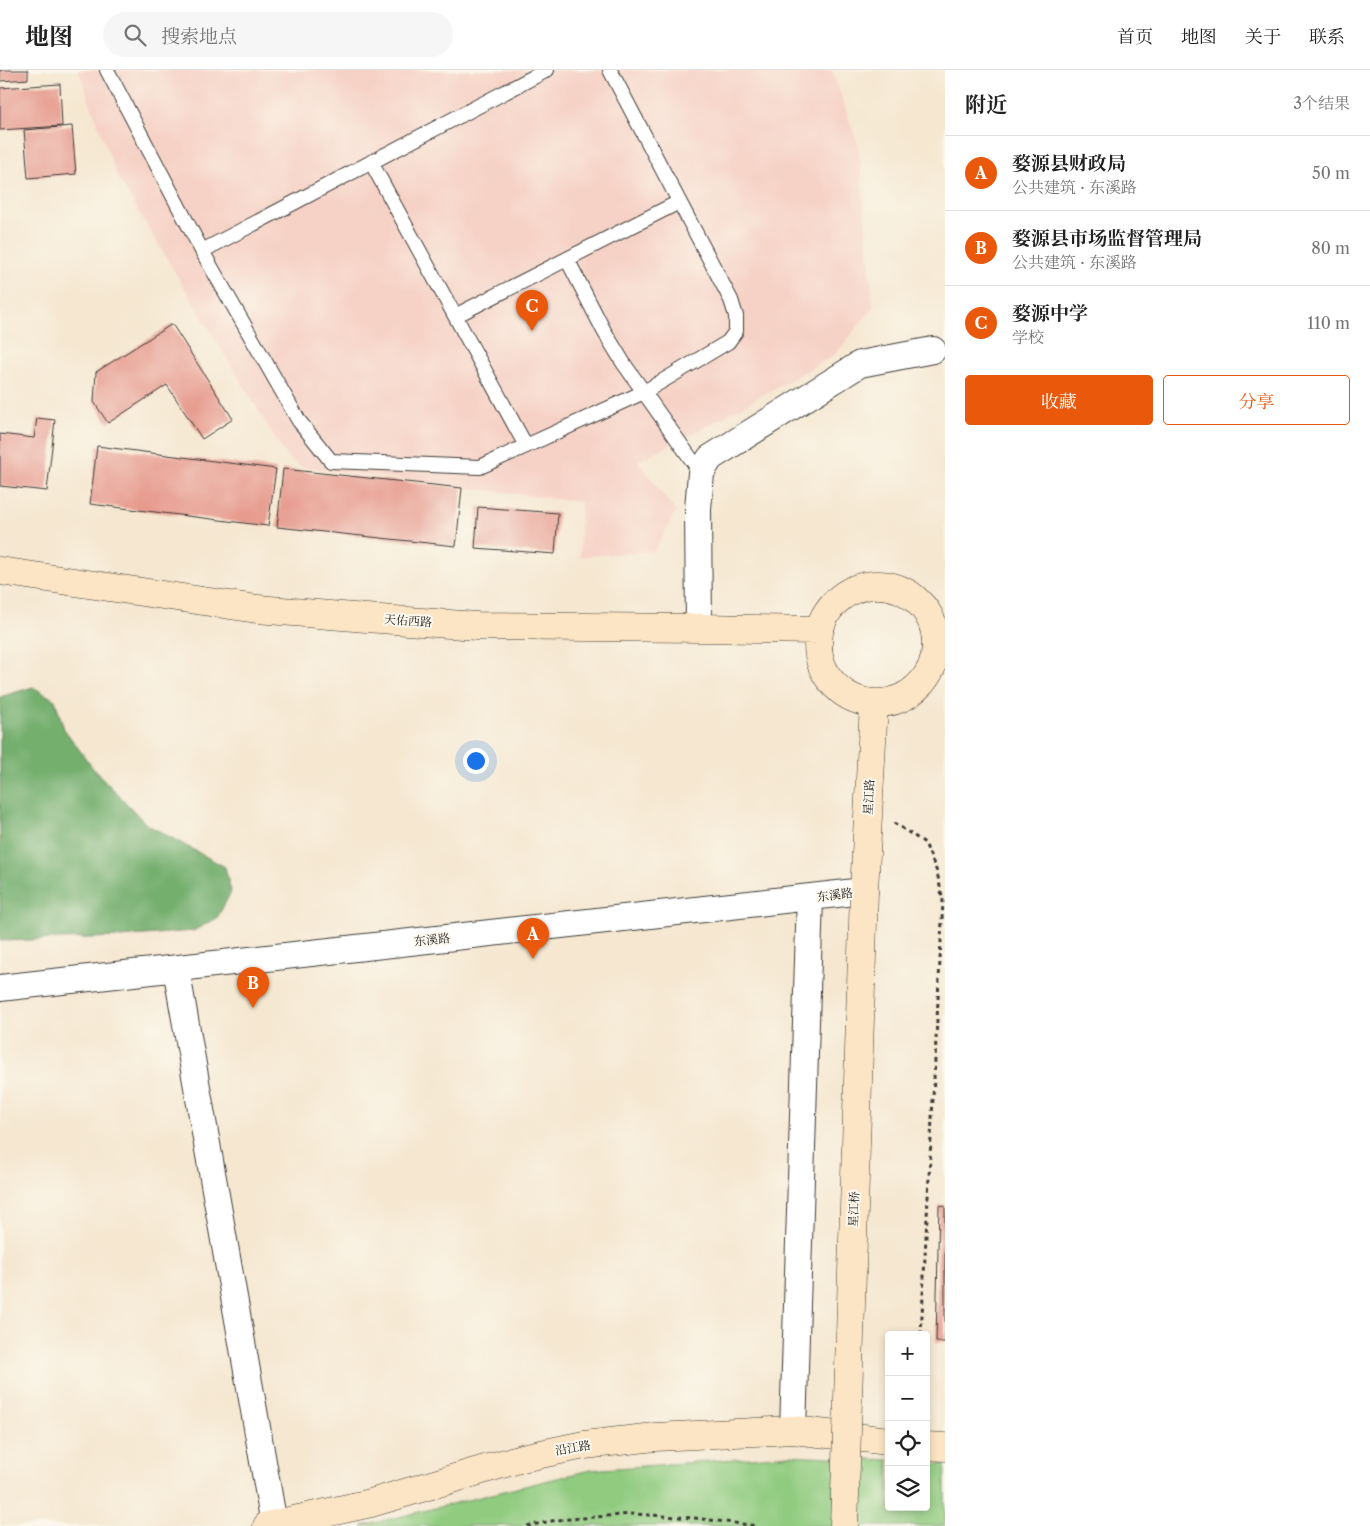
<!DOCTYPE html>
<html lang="zh">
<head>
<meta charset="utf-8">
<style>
  :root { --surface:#fff; --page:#f6f6f6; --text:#222; --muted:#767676; --line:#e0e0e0; --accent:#ea580c }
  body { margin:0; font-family:"Libre Caslon Text","Noto Serif SC",serif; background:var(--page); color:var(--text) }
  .controls { position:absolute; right:15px; bottom:15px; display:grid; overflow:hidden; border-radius:5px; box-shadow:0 2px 8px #0003 }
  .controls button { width:45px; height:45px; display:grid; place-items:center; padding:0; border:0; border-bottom:1px solid var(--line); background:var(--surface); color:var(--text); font:25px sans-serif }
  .you { position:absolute; left:475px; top:690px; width:18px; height:18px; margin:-12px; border:4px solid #fff; border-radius:50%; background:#1a73e8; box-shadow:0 0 0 8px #1a73e833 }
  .badge { display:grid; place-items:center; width:32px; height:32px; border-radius:50%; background:var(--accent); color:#fff; font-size:16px; font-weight:700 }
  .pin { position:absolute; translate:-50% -41px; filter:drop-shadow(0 1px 2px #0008) }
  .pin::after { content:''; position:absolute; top:26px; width:18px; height:15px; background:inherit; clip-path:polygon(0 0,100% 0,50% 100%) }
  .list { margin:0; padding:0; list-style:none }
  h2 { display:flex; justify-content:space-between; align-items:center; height:65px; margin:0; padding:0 20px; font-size:21px }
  h2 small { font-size:16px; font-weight:400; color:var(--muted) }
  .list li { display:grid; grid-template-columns:32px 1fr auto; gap:15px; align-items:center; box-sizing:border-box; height:75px; padding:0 20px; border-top:1px solid var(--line) }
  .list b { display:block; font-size:19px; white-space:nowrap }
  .list p { margin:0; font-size:16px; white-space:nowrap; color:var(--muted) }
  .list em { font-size:16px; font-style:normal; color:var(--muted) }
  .actions { display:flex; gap:10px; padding:15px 20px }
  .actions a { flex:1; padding:11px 0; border:1px solid var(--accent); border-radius:5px; text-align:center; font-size:18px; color:var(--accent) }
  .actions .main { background:var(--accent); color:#fff }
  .icon { flex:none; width:28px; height:28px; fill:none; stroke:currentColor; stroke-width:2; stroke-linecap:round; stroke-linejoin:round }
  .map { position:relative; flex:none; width:945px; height:1456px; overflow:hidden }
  header { display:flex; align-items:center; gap:30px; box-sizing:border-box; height:70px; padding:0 25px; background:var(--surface); border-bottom:1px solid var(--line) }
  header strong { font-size:24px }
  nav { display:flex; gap:28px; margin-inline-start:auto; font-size:18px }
  .search { width:350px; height:45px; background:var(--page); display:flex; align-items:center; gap:12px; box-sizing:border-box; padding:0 18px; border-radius:28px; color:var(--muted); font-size:19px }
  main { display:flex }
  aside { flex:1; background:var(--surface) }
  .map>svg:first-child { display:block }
  .built { fill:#f6d1c5 }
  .green { fill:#90cb7f; stroke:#56744e }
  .forest { fill:#74af6e; stroke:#486645 }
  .building { fill:#e79b8f }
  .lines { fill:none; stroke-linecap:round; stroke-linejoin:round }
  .lane-casing { stroke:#3d3a37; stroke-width:16 }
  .street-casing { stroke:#3d3a37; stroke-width:28 }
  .secondary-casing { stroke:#3d3a37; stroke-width:29 }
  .path { stroke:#3d3a37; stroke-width:3; stroke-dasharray:4 4; stroke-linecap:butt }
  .lane { stroke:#fff; stroke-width:14 }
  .street { stroke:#fff; stroke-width:26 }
  .secondary { stroke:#fce5c4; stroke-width:28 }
  .secondary-bridge-casing { stroke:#3d3a37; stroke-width:29; stroke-linecap:butt }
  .secondary-bridge { stroke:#fce5c4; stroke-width:28 }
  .labels { text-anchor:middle; stroke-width:4; stroke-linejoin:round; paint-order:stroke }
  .street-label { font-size:12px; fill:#1c1c1c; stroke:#fbf7ec }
</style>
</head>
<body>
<header>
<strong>地图</strong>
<div class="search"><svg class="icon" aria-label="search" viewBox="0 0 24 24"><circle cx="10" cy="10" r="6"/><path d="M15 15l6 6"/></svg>搜索地点</div>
<nav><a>首页</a><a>地图</a><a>关于</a><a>联系</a></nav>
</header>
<main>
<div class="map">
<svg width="945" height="1456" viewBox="0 0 945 1456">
  <rect width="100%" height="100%" fill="#fbf7ec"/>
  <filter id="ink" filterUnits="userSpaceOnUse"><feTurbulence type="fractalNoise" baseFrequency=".02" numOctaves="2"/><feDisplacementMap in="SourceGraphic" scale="10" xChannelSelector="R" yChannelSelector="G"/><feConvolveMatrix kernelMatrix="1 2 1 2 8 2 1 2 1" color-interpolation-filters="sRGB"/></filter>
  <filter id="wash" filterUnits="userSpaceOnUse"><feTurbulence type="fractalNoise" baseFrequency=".0096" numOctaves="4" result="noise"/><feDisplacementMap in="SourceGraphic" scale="20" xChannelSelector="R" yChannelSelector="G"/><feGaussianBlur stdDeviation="1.12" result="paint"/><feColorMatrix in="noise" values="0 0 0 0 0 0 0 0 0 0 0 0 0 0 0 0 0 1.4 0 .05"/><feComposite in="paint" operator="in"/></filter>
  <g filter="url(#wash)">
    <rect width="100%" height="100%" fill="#f5e7d0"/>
    <path class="built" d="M78,0H832L859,78L873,237L835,285L694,363L638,391L676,442L654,481L580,487L581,432L302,397L286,386L117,106Z"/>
    <path class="green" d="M789,1385L889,1390V1437H926V1393L945,1394V1456H362L590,1400Z"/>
    <path class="forest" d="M33,617L55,630L64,659L92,697L146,754L225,797L231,822L217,848L193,861L120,867L0,871V627Z"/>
    <g id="blocks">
      <path class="building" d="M0,0H28V9L0,11Z
        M60,14L62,56L0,60V18Z
        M72,56L76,104L28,108L24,60Z
        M172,254L233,349L202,369L167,315L108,353L94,332L96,302Z
        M37,348L55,350L47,421L0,416V364L34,368Z
        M97,376L276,399L268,456L90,434Z
        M283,399L462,418L456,476L277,457Z
        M478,437L558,443L555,484L475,478Z
        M939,1135L945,1136V1272H936Z"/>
    </g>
  </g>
  <g filter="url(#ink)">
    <use href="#blocks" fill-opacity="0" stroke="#3d3a37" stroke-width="1"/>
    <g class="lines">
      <defs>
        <path id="lane" d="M107,0L202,181L299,351L331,391L480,397L644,322L728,272L736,261V246L731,230L610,0
          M371,92L526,376
          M202,181L547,0
          M567,189L604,261L624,294L701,403
          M455,246L679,132"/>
        <path id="street" d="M699,558L698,439L701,403L710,388L860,294L933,280
          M176,898L274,1454
          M0,918L864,821
          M793,1360L810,827"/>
        <path id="secondary" d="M0,501L257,539L366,548L477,556L699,558L819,560
          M818 574a59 59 0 1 1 118 0a59 59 0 1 1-118 0Z
          M864,821L874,634
          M926,1376L945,1377
          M267,1456L371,1433L522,1388L584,1375L655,1367L793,1360L889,1371"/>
      </defs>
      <use href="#lane" class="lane-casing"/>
      <use href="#street" class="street-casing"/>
      <use href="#secondary" class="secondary-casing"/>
      <path class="path" d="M894,753L925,773L937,802L943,831L921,1265
        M527,1456L557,1450L633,1444L695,1448L757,1456"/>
      <use href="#lane" class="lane"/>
      <use href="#street" class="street"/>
      <use href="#secondary" class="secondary"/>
      <defs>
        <path id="secondary-bridge" d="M844,1456L864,821"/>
      </defs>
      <use href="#secondary-bridge" class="secondary-bridge-casing"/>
      <use href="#secondary-bridge" class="secondary-bridge"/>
    </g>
  </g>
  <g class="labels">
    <g class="street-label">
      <text transform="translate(408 551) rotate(4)" y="4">天佑西路</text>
      <text transform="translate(869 727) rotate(-87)" y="4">星江路</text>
      <text transform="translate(835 825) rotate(-7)" y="4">东溪路</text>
      <text transform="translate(432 870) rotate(-6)" y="4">东溪路</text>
      <text transform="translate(854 1139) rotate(-88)" y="4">星江桥</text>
      <text transform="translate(573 1378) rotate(-10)" y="4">沿江路</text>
    </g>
  </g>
</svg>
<div class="controls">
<button>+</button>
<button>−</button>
<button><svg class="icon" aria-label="locate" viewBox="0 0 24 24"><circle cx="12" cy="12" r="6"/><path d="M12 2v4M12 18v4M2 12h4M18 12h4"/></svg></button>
<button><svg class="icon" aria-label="layers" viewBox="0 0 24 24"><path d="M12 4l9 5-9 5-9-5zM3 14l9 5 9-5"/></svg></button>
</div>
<div class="you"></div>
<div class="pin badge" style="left:533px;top:889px">A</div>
<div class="pin badge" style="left:253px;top:938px">B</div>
<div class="pin badge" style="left:532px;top:261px">C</div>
</div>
<aside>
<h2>附近<small>3个结果</small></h2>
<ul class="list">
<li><span class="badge">A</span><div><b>婺源县财政局</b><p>公共建筑 · 东溪路</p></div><em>50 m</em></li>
<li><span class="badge">B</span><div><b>婺源县市场监督管理局</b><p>公共建筑 · 东溪路</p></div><em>80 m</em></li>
<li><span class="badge">C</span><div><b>婺源中学</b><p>学校</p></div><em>110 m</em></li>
</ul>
<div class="actions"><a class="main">收藏</a><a>分享</a></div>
</aside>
</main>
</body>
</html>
